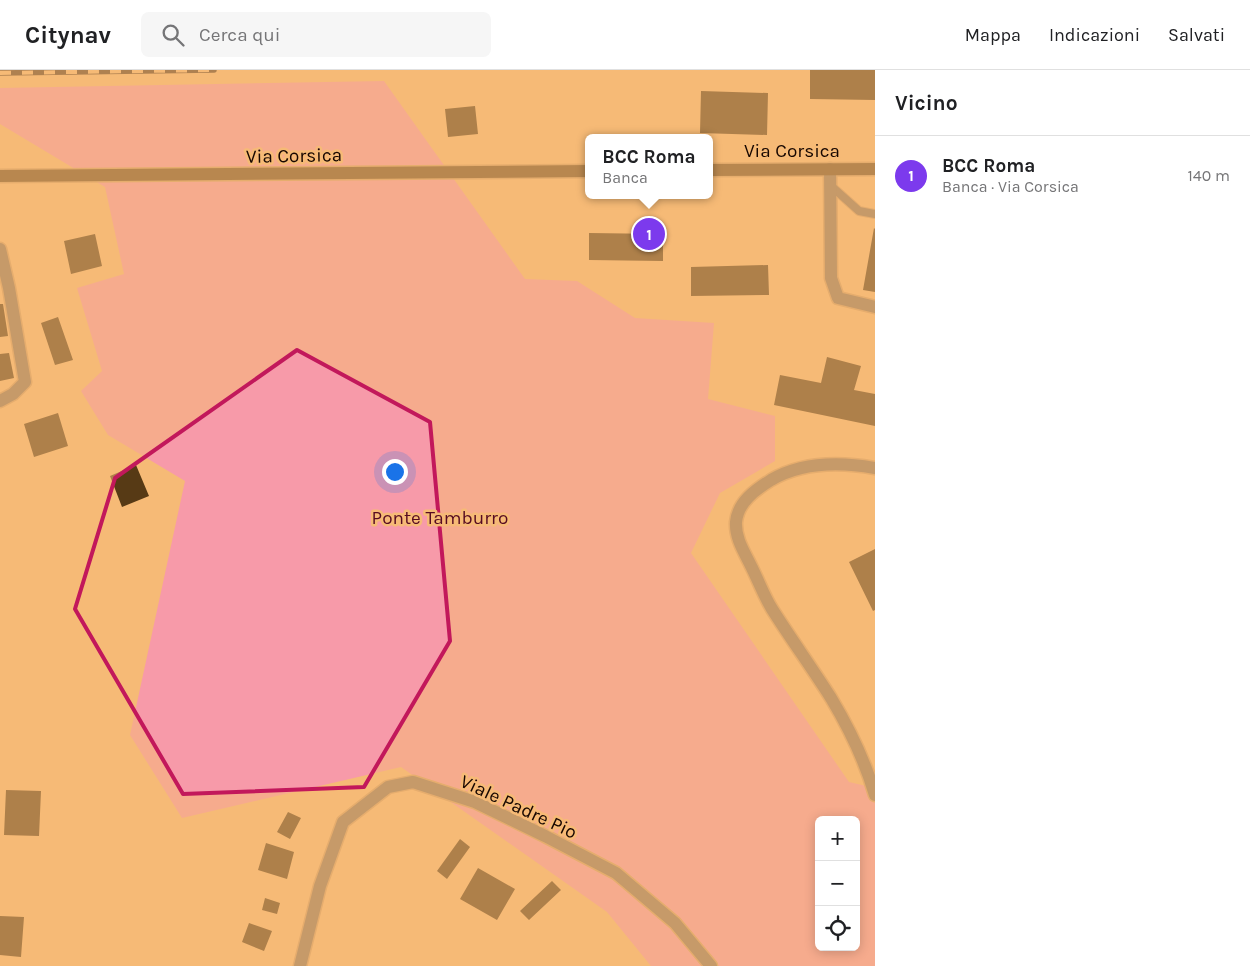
<!DOCTYPE html>
<html lang="it">
<head>
<meta charset="utf-8">
<style>
  :root { --surface:#fff; --page:#f6f6f6; --text:#202124; --muted:#757577; --line:#e0e0e0; --accent:#7c3aed }
  body { margin:0; font-family:Karla,sans-serif; background:var(--page); color:var(--text) }
  .controls { position:absolute; right:15px; bottom:15px; display:grid; overflow:hidden; border-radius:8px; box-shadow:0 2px 12px #0003 }
  .controls button { width:45px; height:45px; display:grid; place-items:center; padding:0; border:0; border-bottom:1px solid var(--line); background:var(--surface); color:var(--text); font:25px sans-serif }
  .you { position:absolute; left:394px; top:401px; width:18px; height:18px; margin:-12px; border:4px solid #fff; border-radius:50%; background:#1a73e8; box-shadow:0 0 0 8px #1a73e833 }
  .badge { display:grid; place-items:center; width:32px; height:32px; border-radius:50%; background:var(--accent); color:#fff; font-size:16px; font-weight:700 }
  .pin { position:absolute; translate:-50% -50%; border:2px solid #fff; box-shadow:0 1px 5px #0006 }
  .popup { position:absolute; left:585px; top:64px; width:128px; height:65px; box-sizing:border-box; display:grid; place-content:center; border-radius:8px; background:var(--surface); filter:drop-shadow(0 1px 4px #0005); font-size:16px; white-space:nowrap; color:var(--muted) }
  .popup b { font-size:19px; color:var(--text) }
  .popup::after { content:''; position:absolute; left:50%; top:100%; margin-left:-10px; border:10px solid transparent; border-top-color:var(--surface) }
  .list { margin:0; padding:0; list-style:none }
  h2 { display:flex; justify-content:space-between; align-items:center; height:65px; margin:0; padding:0 20px; font-size:21px }
  h2 small { font-size:16px; font-weight:400; color:var(--muted) }
  .list li { display:grid; grid-template-columns:32px 1fr auto; gap:15px; align-items:center; box-sizing:border-box; height:80px; padding:0 20px; border-top:1px solid var(--line) }
  .list b { display:block; font-size:19px; white-space:nowrap }
  .list p { margin:0; font-size:16px; white-space:nowrap; color:var(--muted) }
  .list em { font-size:16px; font-style:normal; color:var(--muted) }
  .icon { flex:none; width:28px; height:28px; fill:none; stroke:currentColor; stroke-width:2; stroke-linecap:round; stroke-linejoin:round }
  .map { position:relative; flex:none; width:875px; height:896px; overflow:hidden }
  header { display:flex; align-items:center; gap:30px; box-sizing:border-box; height:70px; padding:0 25px; background:var(--surface); border-bottom:1px solid var(--line) }
  header strong { font-size:24px }
  nav { display:flex; gap:28px; margin-inline-start:auto; font-size:18px }
  .search { width:350px; height:45px; background:var(--page); display:flex; align-items:center; gap:12px; box-sizing:border-box; padding:0 18px; border-radius:8px; color:var(--muted); font-size:19px }
  main { display:flex }
  aside { flex:1; background:var(--surface) }
  .map>svg:first-child { display:block }
  .green { fill:#f79aa9; fill-rule:evenodd }
  .building { fill:#573a15 }
  .lines { fill:none; stroke-linecap:round; stroke-linejoin:round }
  .service-casing { stroke:#d29d63; stroke-width:10 }
  .minor-casing { stroke:#d29d63; stroke-width:15 }
  .tertiary-casing { stroke:#d29d63; stroke-width:15 }
  .secondary-casing { stroke:#d29d63; stroke-width:15 }
  .service { stroke:#8c7359; stroke-width:8 }
  .minor { stroke:#8c7359; stroke-width:12 }
  .tertiary { stroke:#8c7359; stroke-width:12 }
  .secondary { stroke:#6e4b20; stroke-width:12 }
  .rail-casing { stroke:#5a3d23; stroke-width:5.5 }
  .rail { stroke:#f6ba76; stroke-width:4; stroke-dasharray:11; stroke-linecap:butt }
  .marked { fill:none; stroke:#c2185b; stroke-width:4; stroke-linejoin:round }
  .labels { text-anchor:middle; stroke-width:5; stroke-linejoin:round; paint-order:stroke }
  .street-label { font-size:19px; fill:#170700; stroke:#f6ba76 }
  .park-label { font-size:19px; fill:#560b22; stroke:#f6ba76 }
</style>
</head>
<body>
<header>
<strong>Citynav</strong>
<div class="search"><svg class="icon" aria-label="search" viewBox="0 0 24 24"><circle cx="10" cy="10" r="6"/><path d="M15 15l6 6"/></svg>Cerca qui</div>
<nav><a>Mappa</a><a>Indicazioni</a><a>Salvati</a></nav>
</header>
<main>
<div class="map">
<svg width="875" height="896" viewBox="0 0 875 896">
  <rect width="100%" height="100%" fill="#f6ba76"/>
  <path class="green" d="M384,11L525,209L577,211L635,248L714,253L708,329L775,346V391L720,423L691,483L849,712L875,718V896H651L607,842L401,697L182,748L130,665L185,411L108,365L81,321L102,301L77,218L124,204L105,117L0,54V18ZM819,750H856V877H819Z"/>
  <path class="building" d="M810,0H875V30L810,29Z
    M701,21L768,23L767,65L700,63Z
    M475,36L478,64L448,67L445,39Z
    M874,158L875,159V222L863,220Z
    M589,163L663,164V191L589,190Z
    M95,164L102,196L71,204L64,171Z
    M768,195L769,225L691,226V197Z
    M0,234H3L8,266L0,267Z
    M58,247L73,290L55,295L41,253Z
    M9,283L14,308L0,311V284Z
    M827,287L861,296L854,320L875,324V356L774,335L780,305L821,313Z
    M58,343L68,376L34,387L24,354Z
    M136,395L149,426L122,437L110,406Z
    M875,479V540L873,541L849,492Z
    M6,720L41,721L39,766L4,765Z
    M288,742L301,748L290,769L277,762Z
    M460,769L470,777L447,809L437,801Z
    M266,773L294,782L287,809L258,800Z
    M478,798L515,819L497,850L460,829Z
    M552,811L561,820L529,850L520,841Z
    M265,828L280,833L277,844L262,840Z
    M0,846L24,847L21,887L0,885Z
    M249,853L272,861L264,881L242,872Z"/>
  <g class="lines">
    <defs>
      <path id="service" d="M830,115L859,141L875,144"/>
      <path id="minor" d="M830,99L831,208L838,228L875,237
        M0,179L9,218L25,312L13,324L0,331"/>
      <path id="tertiary" d="M875,398C841,392 802,392 771,410C755,420 738,432 736,452C735,469 745,483 752,498C759,512 764,526 772,539C791,569 812,598 831,628C849,658 865,691 875,725
        M300,896L320,816L343,752L388,717L413,712L475,732L545,766L616,803L675,853L711,896"/>
      <path id="secondary" d="M709,100L875,99
        M0,106L589,101"/>
    </defs>
    <use href="#service" class="service-casing"/>
    <use href="#minor" class="minor-casing"/>
    <use href="#tertiary" class="tertiary-casing"/>
    <use href="#secondary" class="secondary-casing"/>
    <use href="#service" class="service"/>
    <use href="#minor" class="minor"/>
    <use href="#tertiary" class="tertiary"/>
    <use href="#secondary" class="secondary"/>
    <defs>
      <path id="rail" d="M0,3L214,0"/>
    </defs>
    <use href="#rail" class="rail-casing"/>
    <use href="#rail" class="rail"/>
  </g>
  <path d="M0 0H875V896H0ZM297,280L430,352L450,571L364,717L183,724L75,539L115,408Z" fill="#f6ba76" fill-opacity=".55" fill-rule="evenodd"/>
  <path class="marked" d="M297,280L430,352L450,571L364,717L183,724L75,539L115,408Z"/>
  <g class="labels">
    <g class="street-label">
      <text x="792" y="87">Via Corsica</text>
      <text transform="translate(294 85) rotate(-1)" y="7">Via Corsica</text>
      <text transform="translate(519 736) rotate(25)" y="7">Viale Padre Pio</text>
    </g>
    <g class="park-label">
      <text x="440" y="454">Ponte Tamburro</text>
    </g>
  </g>
</svg>
<div class="controls">
<button>+</button>
<button>−</button>
<button><svg class="icon" aria-label="locate" viewBox="0 0 24 24"><circle cx="12" cy="12" r="6"/><path d="M12 2v4M12 18v4M2 12h4M18 12h4"/></svg></button>
</div>
<div class="you"></div>
<div class="pin badge" style="left:649px;top:164px">1</div>
<div class="popup"><b>BCC Roma</b>Banca</div>
</div>
<aside>
<h2>Vicino<small></small></h2>
<ul class="list">
<li><span class="badge">1</span><div><b>BCC Roma</b><p>Banca · Via Corsica</p></div><em>140 m</em></li>
</ul>
</aside>
</main>
</body>
</html>
